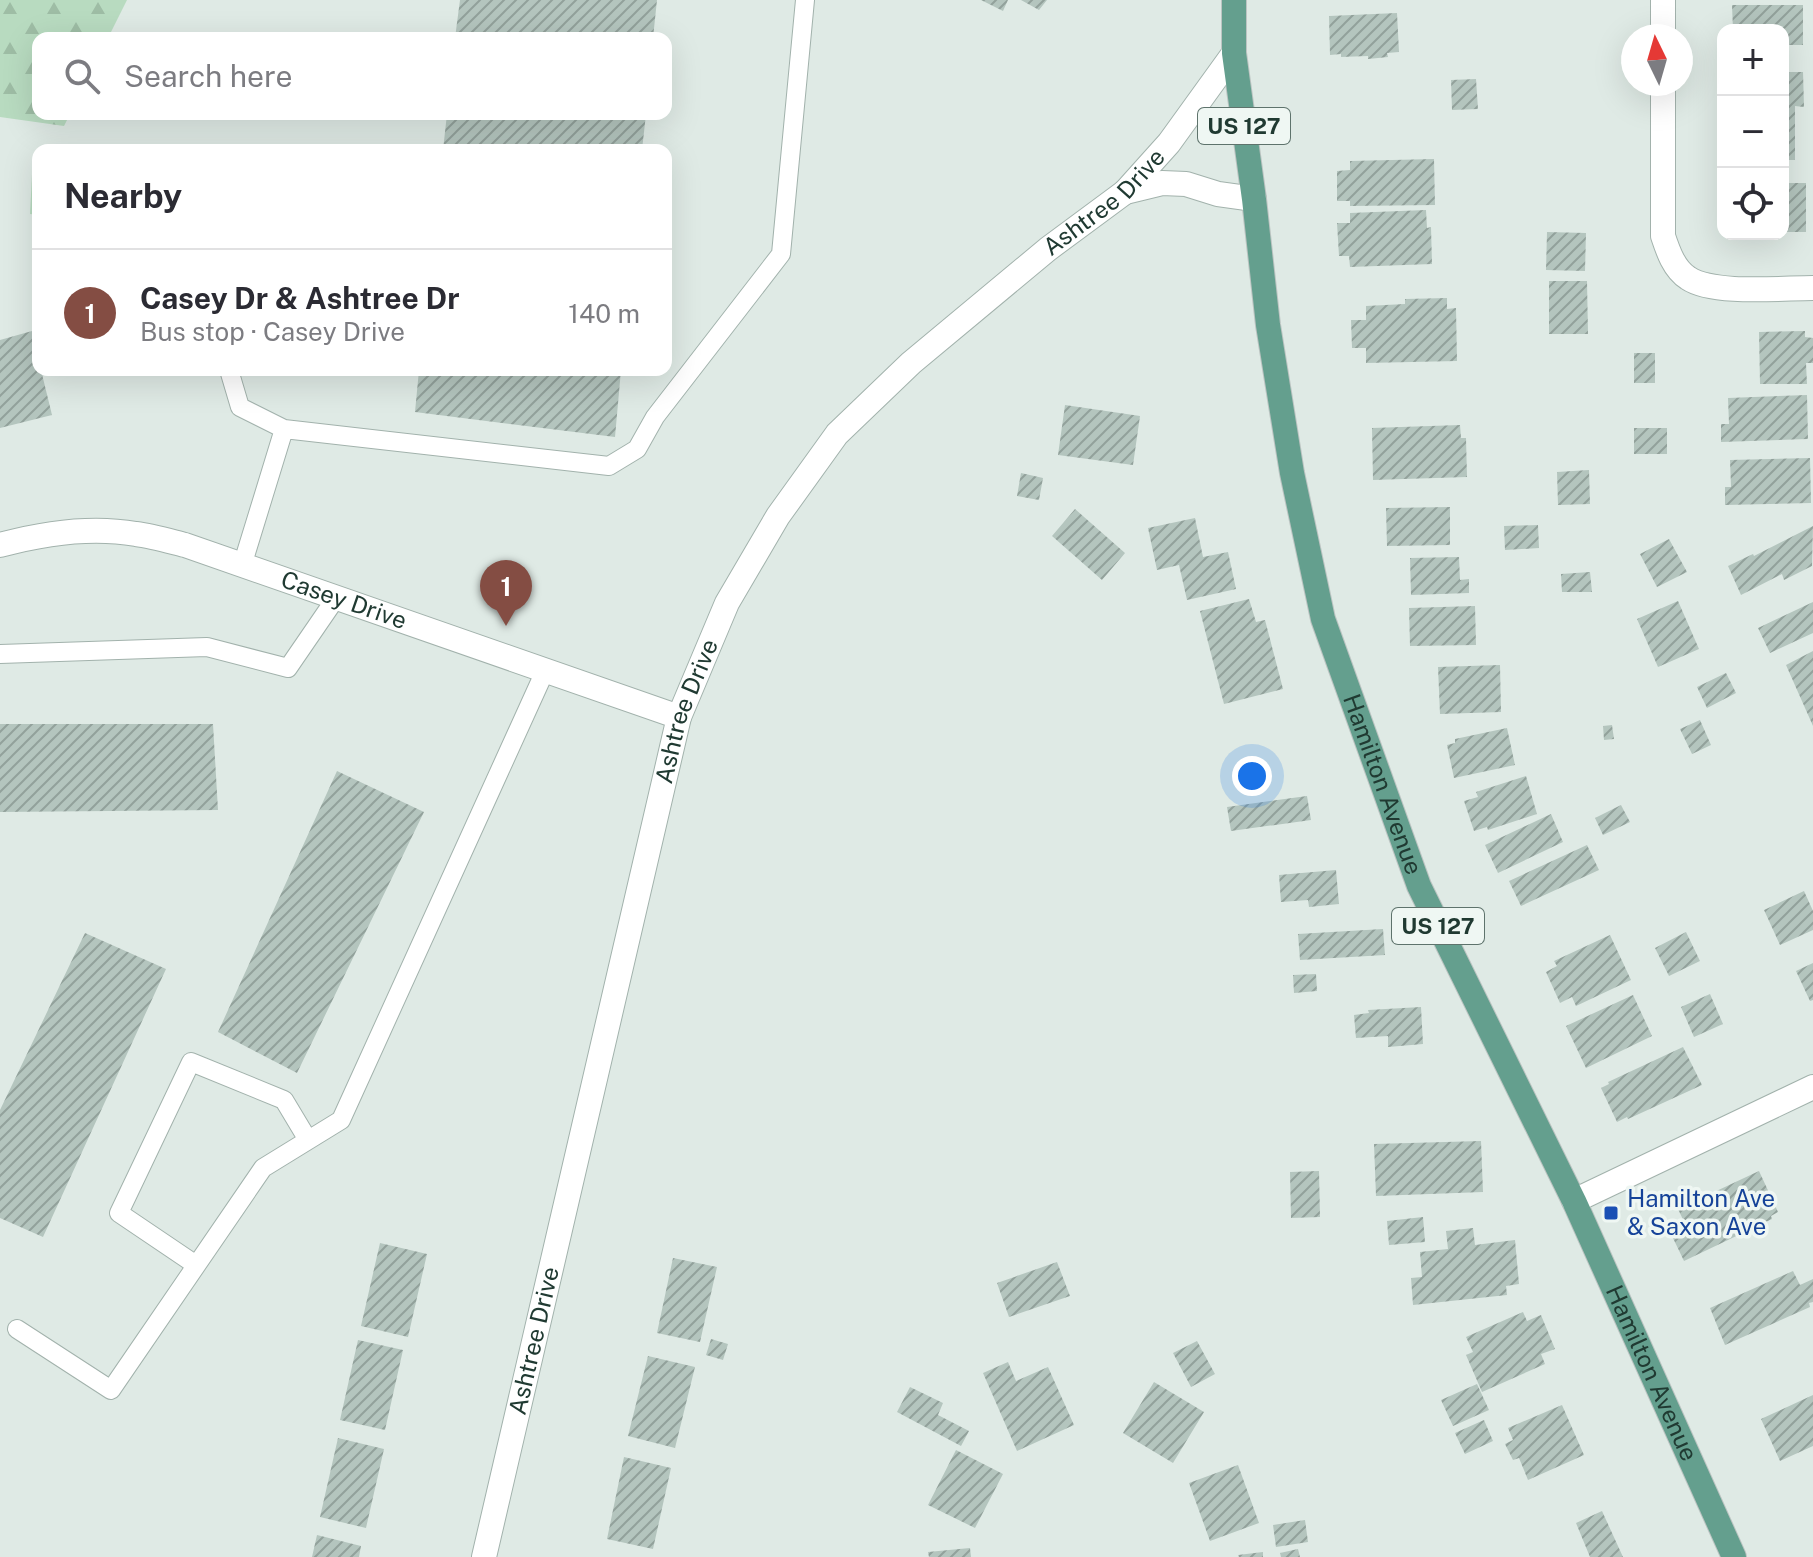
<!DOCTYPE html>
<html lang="en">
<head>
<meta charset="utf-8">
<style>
  :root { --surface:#fff; --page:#f7f7f7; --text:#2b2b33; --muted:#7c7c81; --line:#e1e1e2; --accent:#844d43 }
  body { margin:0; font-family:"Public Sans",sans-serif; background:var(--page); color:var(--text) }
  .controls { position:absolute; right:24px; top:24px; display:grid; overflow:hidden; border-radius:16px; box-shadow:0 8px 32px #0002 }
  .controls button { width:72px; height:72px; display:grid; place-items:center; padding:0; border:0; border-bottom:2px solid var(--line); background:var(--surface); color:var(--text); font:40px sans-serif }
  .compass { position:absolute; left:1621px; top:24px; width:72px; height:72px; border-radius:50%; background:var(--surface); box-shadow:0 8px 32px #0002; rotate:355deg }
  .you { position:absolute; left:1252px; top:776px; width:28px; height:28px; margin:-20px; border:6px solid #fff; border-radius:50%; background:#1a73e8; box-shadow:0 0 0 12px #1a73e833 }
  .badge { display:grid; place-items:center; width:52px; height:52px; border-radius:50%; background:var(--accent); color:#fff; font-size:26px; font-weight:700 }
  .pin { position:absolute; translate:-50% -66px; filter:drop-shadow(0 2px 4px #0008) }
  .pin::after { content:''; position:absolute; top:42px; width:28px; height:24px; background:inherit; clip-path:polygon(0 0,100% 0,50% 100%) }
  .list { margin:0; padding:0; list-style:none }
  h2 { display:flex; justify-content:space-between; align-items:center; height:104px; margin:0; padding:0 32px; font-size:34px }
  h2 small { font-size:26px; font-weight:400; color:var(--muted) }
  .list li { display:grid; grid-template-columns:52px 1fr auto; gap:24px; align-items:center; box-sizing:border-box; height:128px; padding:0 32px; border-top:2px solid var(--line) }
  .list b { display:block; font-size:30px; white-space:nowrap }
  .list p { margin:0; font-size:26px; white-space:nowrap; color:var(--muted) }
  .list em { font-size:26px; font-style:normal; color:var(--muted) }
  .icon { flex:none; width:44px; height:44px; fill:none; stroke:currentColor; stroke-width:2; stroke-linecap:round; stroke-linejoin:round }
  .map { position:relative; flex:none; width:1813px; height:1557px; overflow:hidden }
  .search { position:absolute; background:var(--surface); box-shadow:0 8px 32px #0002; left:32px; top:32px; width:640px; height:88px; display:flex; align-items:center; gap:20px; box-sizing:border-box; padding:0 28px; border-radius:16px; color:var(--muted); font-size:30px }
  .panel { position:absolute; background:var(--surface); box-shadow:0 8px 32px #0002; left:32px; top:144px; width:640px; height:232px; border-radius:16px }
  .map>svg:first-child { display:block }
  .forest { fill:url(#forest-firs) }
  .garden { fill:#b8dbc0 }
  .building { fill:url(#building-hatch) }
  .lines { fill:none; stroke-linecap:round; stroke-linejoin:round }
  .service-casing { stroke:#a2b2ac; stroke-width:20 }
  .minor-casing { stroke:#a2b2ac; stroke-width:26 }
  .tertiary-casing { stroke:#a2b2ac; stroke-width:26 }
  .primary-casing { stroke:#bcc4c2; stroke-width:26 }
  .service { stroke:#fff; stroke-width:18 }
  .minor { stroke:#fff; stroke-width:24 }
  .tertiary { stroke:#fff; stroke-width:24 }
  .primary { stroke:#649f8e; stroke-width:24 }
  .transit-dot { fill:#1a4fb4; stroke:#eff7f3; stroke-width:3 }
  .labels { text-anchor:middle; stroke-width:7; stroke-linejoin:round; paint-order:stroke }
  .shield { fill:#eff7f3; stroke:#5e736c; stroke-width:2 }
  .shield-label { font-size:22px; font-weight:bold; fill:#203a32 }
  .street-label { font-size:24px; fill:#203a32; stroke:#eff7f3 }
  .transit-label { font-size:24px; fill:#164399; stroke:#eff7f3; text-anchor:start }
</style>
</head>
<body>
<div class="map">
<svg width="1813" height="1557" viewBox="0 0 1813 1557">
  <defs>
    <pattern id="forest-firs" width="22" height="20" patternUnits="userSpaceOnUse" patternTransform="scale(2)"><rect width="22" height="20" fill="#b8dbc0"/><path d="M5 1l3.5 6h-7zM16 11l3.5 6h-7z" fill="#9ebda5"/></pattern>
    <pattern id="building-hatch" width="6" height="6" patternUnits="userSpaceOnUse" patternTransform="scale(2)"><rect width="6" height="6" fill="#b4c5be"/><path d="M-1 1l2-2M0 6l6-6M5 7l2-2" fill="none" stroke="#92a19b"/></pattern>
  </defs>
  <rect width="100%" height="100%" fill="#dfeae5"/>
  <path class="forest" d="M0,0H127L108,38H38V114H70L64,126L0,117Z"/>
  <path class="garden" d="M33,155H38V215L30,214Z"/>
  <path class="building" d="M460,0H657L653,38H455Z
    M981,0H1008L1003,11Z
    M1021,0H1047L1039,10Z
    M1732,5H1803V45H1783V30H1733Z
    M1397,13L1399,52L1387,53L1388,57L1368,59V56L1341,57V54L1330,55L1329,16Z
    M1783,72H1803L1804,107L1795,106V160H1783Z
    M1476,79L1478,109L1452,110L1451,80Z
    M447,114H646L642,150H443Z
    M1434,159L1435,205L1350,206V201H1337V171L1350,170V161Z
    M1783,183H1806V232H1783Z
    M1426,210L1427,228L1431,227L1432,264L1350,267L1349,256H1339L1337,223H1350V213Z
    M1547,232L1586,233L1585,271L1546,270Z
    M1549,281H1587L1588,334H1549Z
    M1447,298V309L1456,308L1457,361L1366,363V348H1352L1351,320H1366V306L1405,304V299Z
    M32,331L38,357V370H41L52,415L0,428V340Z
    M1805,331V337L1813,338V363H1806L1807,384H1760L1759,332Z
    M1634,353H1655V383H1634Z
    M419,370H621L615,437L415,412Z
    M1807,395L1808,439L1721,442V424H1729L1728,398Z
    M1065,405L1140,416L1133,465L1058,455Z
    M1460,425L1461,438H1466L1467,477L1373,480L1372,428Z
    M1634,428H1667V454H1634Z
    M1810,458L1811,503L1725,505V487H1731L1730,460Z
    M1589,470L1590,504L1558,505L1557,472Z
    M1021,473L1043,478L1039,500L1017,496Z
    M1450,507V545L1387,546L1386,508Z
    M1075,509L1125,553L1102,580L1052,536Z
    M1195,518L1203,557L1228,552L1236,589L1187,600L1179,565L1157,570L1148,528Z
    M1538,525L1539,548L1505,550L1504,526Z
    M1813,526L1812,566L1784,580L1782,574L1741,595L1728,566L1753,554L1754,556Z
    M1669,539L1687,572L1657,587L1640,554Z
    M1459,557L1460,580L1469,579V593L1411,595L1410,558Z
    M1590,572L1592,592H1562L1561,574Z
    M1249,599L1256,622L1265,620L1283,689L1224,704L1200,611Z
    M1678,601L1699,649L1658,667L1637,619Z
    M1813,602V633L1770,653L1758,628Z
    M1475,606L1476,645L1410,646L1409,608Z
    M1813,651V726L1786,665Z
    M1500,665L1501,712L1440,714L1438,667Z
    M1726,673L1736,693L1707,708L1697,687Z
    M1700,720L1711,745L1692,754L1680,729Z
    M0,724H213L218,810L0,812Z
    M1612,725L1614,739L1604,740L1603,726Z
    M1507,728L1515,765L1454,778L1447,745L1455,743V739Z
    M337,771L424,812L297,1073L218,1032Z
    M1526,776L1537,814L1488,830L1487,827L1474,831L1464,801L1478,797L1476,792Z
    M1307,796L1311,820L1231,831L1227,807Z
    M1621,805L1630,822L1603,835L1595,818Z
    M1551,814L1563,842L1498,873L1485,845Z
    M1587,845L1599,870L1521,906L1509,881Z
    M1336,870L1339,904L1309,907L1308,900L1281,902L1279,875Z
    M1804,891L1813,911V930L1780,945L1764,910Z
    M1383,929L1385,955L1300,960L1298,934Z
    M1686,932L1700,961L1669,976L1655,948Z
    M85,933L166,969L43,1237L0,1218V1110Z
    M1610,935L1631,980L1576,1006L1572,997L1560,1003L1546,972L1557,966L1554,961Z
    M1813,963V1000L1810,1001L1796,971Z
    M1316,974L1317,991L1294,993L1293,975Z
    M1710,994L1723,1024L1694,1037L1681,1007Z
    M1633,995L1652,1036L1586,1068L1566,1026Z
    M1421,1007L1423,1044L1388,1047V1036L1356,1038L1354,1015L1369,1013L1368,1010Z
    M1683,1047L1702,1085L1628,1119L1627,1117L1617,1122L1601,1088L1609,1084L1608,1082Z
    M1481,1141L1483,1192L1376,1196L1374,1144Z
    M1319,1171L1320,1217L1291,1218L1290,1172Z
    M1759,1171L1778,1212L1771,1216L1772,1219L1684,1261L1672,1236L1687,1228L1678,1209Z
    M1423,1217L1425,1242L1389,1245L1387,1221Z
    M1473,1228L1475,1245L1515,1240L1519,1284L1506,1286L1507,1295L1413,1305L1411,1278L1422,1277L1420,1252L1448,1249L1446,1231Z
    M380,1243L427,1254L408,1337L361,1326Z
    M673,1258L717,1267L700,1342L657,1333Z
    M1057,1262L1070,1296L1009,1317L997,1283Z
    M1793,1271L1800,1285L1813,1279V1302L1809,1303L1810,1307L1725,1345L1710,1308Z
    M1523,1312L1527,1321L1541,1315L1555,1349L1541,1354L1545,1364L1482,1392L1466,1355L1473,1352L1466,1337Z
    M711,1339L728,1344L723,1360L706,1355Z
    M358,1340L403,1350L385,1430L340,1420Z
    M1197,1341L1215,1374L1191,1387L1173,1353Z
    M648,1356L695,1367L675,1448L628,1436Z
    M1008,1362L1016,1381L1048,1367L1074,1425L1017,1451L983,1373Z
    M1154,1382L1204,1412L1173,1463L1123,1433Z
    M1477,1384L1489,1410L1453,1426L1441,1400Z
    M910,1387L943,1403L938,1415L969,1431L961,1446L897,1412Z
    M1813,1395V1446L1780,1461L1761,1419Z
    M1562,1405L1584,1455L1528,1480L1519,1458L1513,1460L1505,1444L1513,1440L1508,1428Z
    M1484,1420L1493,1441L1465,1454L1455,1433Z
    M338,1438L384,1449L366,1528L320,1517Z
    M956,1450L1003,1474L975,1528L928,1505Z
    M624,1457L671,1468L653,1549L607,1539Z
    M1238,1465L1259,1523L1210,1541L1189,1483Z
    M1602,1511L1623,1557H1590L1576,1523Z
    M1305,1520L1308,1542L1276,1547L1273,1525Z
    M317,1535L361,1546L359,1557H312Z
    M970,1548L971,1557H929L928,1552Z
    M1298,1549L1300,1557H1281L1280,1553Z
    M1263,1552V1557H1239L1238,1555Z"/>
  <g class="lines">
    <defs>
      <path id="service" d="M229,370L240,407L284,429
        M242,566L284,429L609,466L637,449L655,417L781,254L805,0
        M0,654L207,647L288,668L336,598
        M196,1265L119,1213L191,1062L284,1100L308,1140
        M17,1329L111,1390L263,1168L341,1120L545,671"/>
      <g id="minor">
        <path d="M1663,36V0"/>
        <path d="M1663,84V236C1668,251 1674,269 1688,278C1713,295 1782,288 1813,288"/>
        <path id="s1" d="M0,545C44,533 91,526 136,534C152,536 169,541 185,545L679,717"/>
        <path d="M1574,1201L1813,1087"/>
      </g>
      <g id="tertiary">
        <path d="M1125,192L1162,183L1186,184L1218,194L1254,199"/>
        <path id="s2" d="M484,1557L679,717L727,603L778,516L837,434L911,363L1048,249L1125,192L1169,143L1234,53"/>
      </g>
      <g id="primary">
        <path id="s3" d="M1234,0V53L1254,199L1268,325L1292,473L1323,619L1419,886L1574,1201L1734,1557"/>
      </g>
    </defs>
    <use href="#service" class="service-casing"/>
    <use href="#minor" class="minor-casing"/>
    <use href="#tertiary" class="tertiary-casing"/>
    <use href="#primary" class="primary-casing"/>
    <use href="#service" class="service"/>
    <use href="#minor" class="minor"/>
    <use href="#tertiary" class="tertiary"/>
    <use href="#primary" class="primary"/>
  </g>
  <rect class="transit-dot" x="1603" y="1205" width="16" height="16" rx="4"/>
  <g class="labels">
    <g class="shield">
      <rect x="1198" y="108" width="92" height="36" rx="6"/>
      <rect x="1392" y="908" width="92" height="36" rx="6"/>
    </g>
    <g class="shield-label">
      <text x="1244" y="134">US 127</text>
      <text x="1438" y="934">US 127</text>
    </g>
    <g class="street-label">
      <text dy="8" stroke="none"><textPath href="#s2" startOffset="1542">Ashtree Drive</textPath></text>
      <text dy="8" stroke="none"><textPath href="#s1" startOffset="356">Casey Drive</textPath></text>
      <text dy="8" stroke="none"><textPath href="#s2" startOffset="870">Ashtree Drive</textPath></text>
      <text dy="8" stroke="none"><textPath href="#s3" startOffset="802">Hamilton Avenue</textPath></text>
      <text dy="8" stroke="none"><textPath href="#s2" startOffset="222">Ashtree Drive</textPath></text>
      <text dy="8" stroke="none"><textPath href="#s3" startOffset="1450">Hamilton Avenue</textPath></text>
    </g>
    <g class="transit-label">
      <text x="1627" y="1207">Hamilton Ave<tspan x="1627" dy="28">&amp; Saxon Ave</tspan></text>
    </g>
  </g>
</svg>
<div class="controls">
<button>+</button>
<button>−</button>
<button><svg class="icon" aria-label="locate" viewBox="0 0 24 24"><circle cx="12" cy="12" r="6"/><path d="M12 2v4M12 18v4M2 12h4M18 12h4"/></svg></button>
</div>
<svg class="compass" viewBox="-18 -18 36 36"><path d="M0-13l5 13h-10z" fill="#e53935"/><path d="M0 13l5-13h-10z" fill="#7c7c81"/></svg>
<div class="you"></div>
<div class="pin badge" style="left:506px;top:626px">1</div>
<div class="search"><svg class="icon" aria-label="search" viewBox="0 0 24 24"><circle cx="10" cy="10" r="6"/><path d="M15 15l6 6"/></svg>Search here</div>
<section class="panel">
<h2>Nearby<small></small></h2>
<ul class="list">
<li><span class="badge">1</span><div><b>Casey Dr &amp; Ashtree Dr</b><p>Bus stop · Casey Drive</p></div><em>140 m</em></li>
</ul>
</section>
</div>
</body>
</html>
